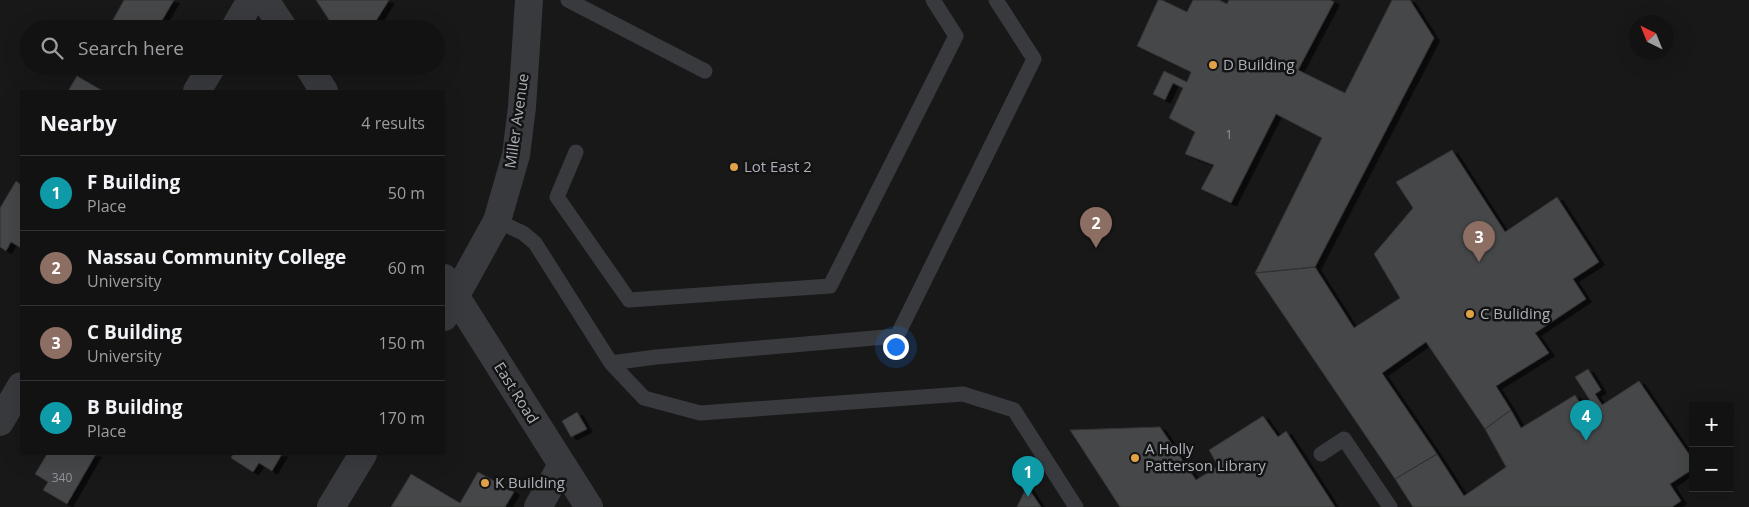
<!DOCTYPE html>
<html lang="en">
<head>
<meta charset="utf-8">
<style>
  :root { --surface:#121213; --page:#1b1b1c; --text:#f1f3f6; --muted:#9c9ea0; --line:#313233; --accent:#2563eb }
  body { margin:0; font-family:"Open Sans",sans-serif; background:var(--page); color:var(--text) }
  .controls { position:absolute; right:15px; bottom:15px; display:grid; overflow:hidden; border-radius:0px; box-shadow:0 5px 20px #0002 }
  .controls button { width:45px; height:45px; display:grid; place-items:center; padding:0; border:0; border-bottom:1px solid var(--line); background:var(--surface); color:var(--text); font:25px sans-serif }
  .compass { position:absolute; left:1629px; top:15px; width:45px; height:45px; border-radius:50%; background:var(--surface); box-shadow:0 5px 20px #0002; rotate:317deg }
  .you { position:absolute; left:895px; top:346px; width:18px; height:18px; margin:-12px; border:4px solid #fff; border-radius:50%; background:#1a73e8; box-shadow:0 0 0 8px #1a73e833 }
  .badge { display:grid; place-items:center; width:32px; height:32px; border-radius:50%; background:var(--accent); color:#fff; font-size:16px; font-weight:700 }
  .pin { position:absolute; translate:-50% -41px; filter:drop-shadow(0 1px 2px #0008) }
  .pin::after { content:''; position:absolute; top:26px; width:18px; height:15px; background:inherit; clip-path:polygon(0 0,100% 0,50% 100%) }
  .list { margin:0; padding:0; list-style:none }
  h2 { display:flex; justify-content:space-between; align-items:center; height:65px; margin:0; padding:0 20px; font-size:21px }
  h2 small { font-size:16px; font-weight:400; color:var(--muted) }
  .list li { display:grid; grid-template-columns:32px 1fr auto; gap:15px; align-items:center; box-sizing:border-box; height:75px; padding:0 20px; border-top:1px solid var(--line) }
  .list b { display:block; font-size:19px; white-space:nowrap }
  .list p { margin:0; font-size:16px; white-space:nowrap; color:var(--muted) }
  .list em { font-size:16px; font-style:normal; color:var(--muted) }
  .icon { flex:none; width:28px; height:28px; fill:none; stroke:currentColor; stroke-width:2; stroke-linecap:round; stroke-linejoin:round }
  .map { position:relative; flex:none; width:1749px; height:507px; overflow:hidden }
  .search { position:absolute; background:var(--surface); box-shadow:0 5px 20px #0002; left:20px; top:20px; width:425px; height:55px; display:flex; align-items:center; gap:12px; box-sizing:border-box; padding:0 18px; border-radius:28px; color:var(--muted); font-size:19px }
  .panel { position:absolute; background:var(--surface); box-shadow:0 5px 20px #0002; left:20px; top:90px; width:425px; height:365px; border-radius:0px }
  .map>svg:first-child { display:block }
  .building { fill:#454649; stroke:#323235; filter:url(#shadow) }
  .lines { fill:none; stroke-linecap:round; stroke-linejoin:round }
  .service { stroke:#393a3e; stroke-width:15 }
  .minor { stroke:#393a3e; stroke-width:28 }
  .tertiary { stroke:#393a3e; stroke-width:28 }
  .poi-dot { fill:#e1a147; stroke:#131314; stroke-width:2 }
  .labels { text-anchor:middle; stroke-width:5; stroke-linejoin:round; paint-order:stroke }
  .number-label { font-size:12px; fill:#92969c }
  .poi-label { font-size:15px; fill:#abb0b8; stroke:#131314; text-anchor:start }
  .street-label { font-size:15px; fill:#abb0b8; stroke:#131314 }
</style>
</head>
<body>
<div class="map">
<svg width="1749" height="507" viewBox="0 0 1749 507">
  <defs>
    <filter id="shadow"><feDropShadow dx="5.5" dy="3" stdDeviation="0" flood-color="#0009"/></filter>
  </defs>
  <rect width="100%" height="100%" fill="#181819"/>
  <path class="building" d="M124,0H174L157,29H111L109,27Z
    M316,0H389L371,29H335Z
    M1158,0H1162L1187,12L1193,0H1219L1227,4L1229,0H1330L1334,2L1298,70L1345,93L1392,0H1410L1434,38L1315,267L1255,273L1322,138L1276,114L1231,203L1201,189L1214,165L1185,154L1195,132L1169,118L1183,88L1173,83L1165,100L1153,94L1164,71L1187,82L1191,72L1137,46Z
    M77,76L103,91H68Z
    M1452,150L1505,232L1557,197L1599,262L1573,279L1586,299L1535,333L1549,353L1496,386L1511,410L1485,429L1426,342L1382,373L1437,454L1395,479L1255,273L1315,267L1354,328L1400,298L1374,254L1413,208L1396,182Z
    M16,181L21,185V248L11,242L6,251L0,247V208Z
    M1588,369L1601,390L1595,394L1602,405L1639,381L1693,460V469L1670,484L1681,501L1672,507H1413L1395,479L1437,454L1464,496L1506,467L1485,429L1511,410L1521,428L1575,395L1587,414L1595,408L1575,377Z
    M577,412L587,429L571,437L562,421Z
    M1263,416L1278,437L1286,431L1335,507H1120L1070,430L1160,427L1196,480L1218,466L1209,450Z
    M47,454H96L67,504L43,490L48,482L35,474Z
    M233,454H282L272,471L259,463L253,472L231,458Z
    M478,472L514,492L505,507H391L411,474L460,503Z
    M1027,486L1041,507H1017Z"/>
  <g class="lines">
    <path class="service" d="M568,0L705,71
      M576,152L557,197L629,300L830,286L956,36L933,0
      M497,221L523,233L535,243L611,363L644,398L700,413L963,394L1014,410L1076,507
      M611,363L656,357L897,336L1034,59L996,0
      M1321,454L1344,439L1390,507"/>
    <path class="minor" d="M265,0L284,29
      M234,29L251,0
      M308,66L324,91
      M197,91L212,66
      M444,278L589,507
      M0,422L21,386
      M538,507L562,465"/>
    <path class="tertiary" d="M444,317L497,221L516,155L522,107L529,0
      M331,507L363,454"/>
  </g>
  <g class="poi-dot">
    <circle cx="1213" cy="65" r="5"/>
    <circle cx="734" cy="167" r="5"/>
    <circle cx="1470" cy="314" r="5"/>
    <circle cx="1135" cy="458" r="5"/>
    <circle cx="485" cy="483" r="5"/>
  </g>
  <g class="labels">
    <g class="number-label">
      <text x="1229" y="139">1</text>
      <text x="62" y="482">340</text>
    </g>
    <g class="poi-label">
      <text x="1223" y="70">D Building</text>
      <text x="744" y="172">Lot East 2</text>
      <text x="1480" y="319">C Buliding</text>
      <text x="1145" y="454">A Holly<tspan x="1145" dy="17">Patterson Library</tspan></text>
      <text x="495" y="488">K Building</text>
    </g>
    <g class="street-label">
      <text transform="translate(517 121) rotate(-82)" y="5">Miller Avenue</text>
      <text transform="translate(516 393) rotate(58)" y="5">East Road</text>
    </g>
  </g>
</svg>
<div class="controls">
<button>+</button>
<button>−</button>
</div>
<svg class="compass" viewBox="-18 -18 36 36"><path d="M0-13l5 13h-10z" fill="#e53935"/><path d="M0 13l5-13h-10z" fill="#9c9ea0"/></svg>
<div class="you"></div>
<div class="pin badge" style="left:1028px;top:497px;background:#0f9aa8">1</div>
<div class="pin badge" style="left:1096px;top:248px;background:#8d6e63">2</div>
<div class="pin badge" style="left:1479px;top:262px;background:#8d6e63">3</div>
<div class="pin badge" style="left:1586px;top:441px;background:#0f9aa8">4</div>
<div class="search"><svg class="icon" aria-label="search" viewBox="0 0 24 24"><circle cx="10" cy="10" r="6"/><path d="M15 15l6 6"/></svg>Search here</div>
<section class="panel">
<h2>Nearby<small>4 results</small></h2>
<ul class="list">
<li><span class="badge" style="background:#0f9aa8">1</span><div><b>F Building</b><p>Place</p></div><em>50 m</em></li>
<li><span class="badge" style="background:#8d6e63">2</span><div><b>Nassau Community College</b><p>University</p></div><em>60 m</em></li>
<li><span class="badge" style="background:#8d6e63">3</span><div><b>C Building</b><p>University</p></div><em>150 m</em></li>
<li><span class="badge" style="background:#0f9aa8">4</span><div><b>B Building</b><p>Place</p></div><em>170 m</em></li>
</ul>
</section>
</div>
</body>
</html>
